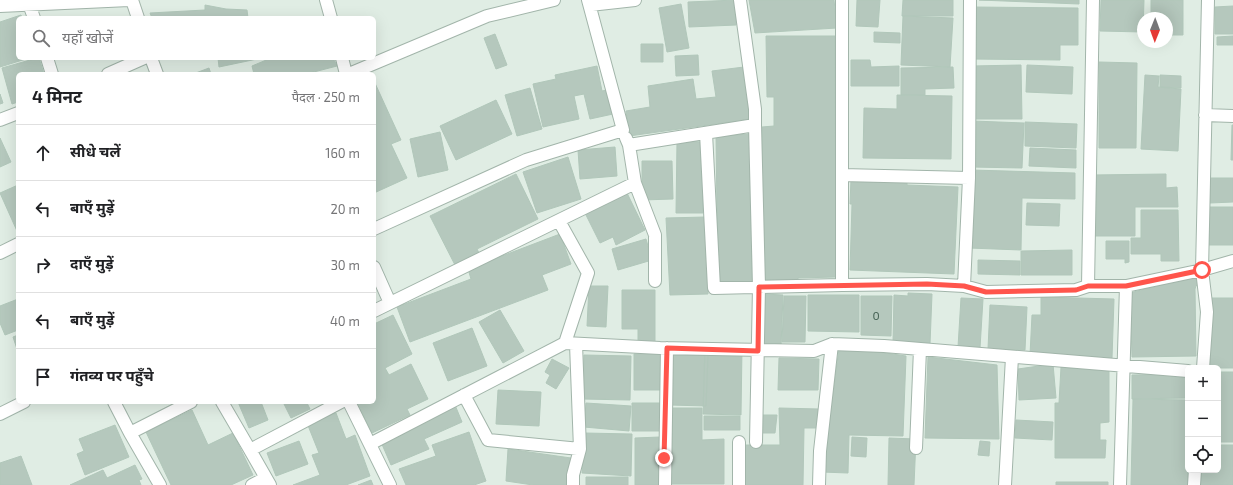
<!DOCTYPE html>
<html lang="hi">
<head>
<meta charset="utf-8">
<style>
  :root { --surface:#fff; --page:#f6f6f6; --text:#202124; --muted:#757577; --line:#e0e0e0 }
  body { margin:0; font-family:"Exo 2","Noto Sans Devanagari",sans-serif; background:var(--page); color:var(--text) }
  .controls { position:absolute; right:12px; bottom:12px; display:grid; overflow:hidden; border-radius:6px; box-shadow:0 4px 16px #0002 }
  .controls button { width:36px; height:36px; display:grid; place-items:center; padding:0; border:0; border-bottom:1px solid var(--line); background:var(--surface); color:var(--text); font:20px sans-serif }
  .compass { position:absolute; left:1137px; top:12px; width:36px; height:36px; border-radius:50%; background:var(--surface); box-shadow:0 4px 16px #0002; rotate:181deg }
  .stop { position:absolute; width:12px; height:12px; margin:-9px; border:3px solid #ff554c; border-radius:50%; background:#fff }
  .stop.end { background:#ff554c; border-color:#fff; box-shadow:0 1px 4px #0008 }
  .list { margin:0; padding:0; list-style:none }
  h2 { display:flex; justify-content:space-between; align-items:center; height:52px; margin:0; padding:0 16px; font-size:17px }
  h2 small { font-size:13px; font-weight:400; color:var(--muted) }
  .list li { display:grid; grid-template-columns:26px 1fr auto; gap:12px; align-items:center; box-sizing:border-box; height:56px; padding:0 16px; border-top:1px solid var(--line) }
  .list b { display:block; font-size:15px; white-space:nowrap }
  .list em { font-size:13px; font-style:normal; color:var(--muted) }
  .icon { flex:none; width:22px; height:22px; fill:none; stroke:currentColor; stroke-width:2; stroke-linecap:round; stroke-linejoin:round }
  .map { position:relative; flex:none; width:1233px; height:485px; overflow:hidden }
  .search { position:absolute; background:var(--surface); box-shadow:0 4px 16px #0002; left:16px; top:16px; width:360px; height:44px; display:flex; align-items:center; gap:10px; box-sizing:border-box; padding:0 14px; border-radius:6px; color:var(--muted); font-size:15px }
  .panel { position:absolute; background:var(--surface); box-shadow:0 4px 16px #0002; left:16px; top:72px; width:360px; height:332px; border-radius:6px }
  .map>svg:first-child { display:block }
  .building { fill:#b5c8bd; stroke:#b1c7ba }
  .lines { fill:none; stroke-linecap:round; stroke-linejoin:round }
  .minor-casing { stroke:#a2b5aa; stroke-width:14 }
  .minor { stroke:#fff; stroke-width:12 }
  .route { stroke:#ff554c; stroke-width:5 }
  .labels { text-anchor:middle; stroke-width:3; stroke-linejoin:round; paint-order:stroke }
  .number-label { font-size:12px; fill:#446153 }
</style>
</head>
<body>
<div class="map">
<svg width="1233" height="485" viewBox="0 0 1233 485">
  <rect width="100%" height="100%" fill="#e0ede4"/>
  <path class="building" d="M736,0V25L689,27L688,2Z
    M749,0H834L837,28L755,33Z
    M857,0H880L878,27L856,26Z
    M903,0H953V16H902Z
    M979,0H1079V4Z
    M1101,0H1144L1143,32L1100,31Z
    M1151,0H1183V35H1167V18H1151Z
    M681,4L689,48L667,52L659,8Z
    M205,5L226,9L247,10L248,18H152L150,13L205,10Z
    M1233,6V34H1215V7Z
    M973,7L1078,8V45H1060V60L972,59Z
    M21,15L22,18H18V58H29L0,67V22Z
    M903,16L953,18L950,67L901,65Z
    M874,32L900,33V43L874,42Z
    M495,34L507,65L496,69L484,38Z
    M766,36H835L836,277L798,278V280H763L762,127L774,126V97H767Z
    M1233,36V45H1217V37Z
    M641,44H663V62H641Z
    M698,55L699,75L676,76L675,56Z
    M37,58H39L44,74H18V102L12,104L2,68Z
    M218,58H256L257,59L219,67Z
    M271,58H333L337,66L306,74H254L252,66Z
    M851,60H870L871,67L899,66V86H851Z
    M1099,62L1137,63L1136,148H1099Z
    M1021,65L1022,119H972V66Z
    M1027,65L1073,67L1072,94L1026,92Z
    M597,66L602,91L607,90L613,114L590,119L584,94L574,96L579,119L543,127L533,84L556,79L555,75Z
    M744,67L751,119L629,136L626,111L650,107L648,86L693,79L696,99L716,97L712,71Z
    M953,67L954,88L925,89V95H901V68Z
    M209,68L211,74H193Z
    M1145,75L1159,76L1158,87L1181,89L1178,151L1141,149Z
    M1160,75L1181,76V88L1160,87Z
    M374,81L401,140L391,144L407,178L374,193Z
    M530,88L542,129L517,136L505,95Z
    M0,94L3,103L0,104Z
    M897,95L952,96L951,159L863,158L864,108L897,109Z
    M496,100L512,134L456,160L440,126Z
    M973,121L1024,123L1022,168L972,167Z
    M1025,122L1077,124L1076,148L1025,146Z
    M1232,125H1233V160H1231Z
    M440,132L448,170L418,177L410,139Z
    M751,134L753,285L718,286L716,136Z
    M0,138L11,162L0,167Z
    M677,141L703,142V213H676Z
    M615,147L617,176L580,179L578,150Z
    M1030,148L1076,150V168L1029,166Z
    M568,157L581,199L537,213L523,172Z
    M642,161H672L673,199L642,200Z
    M971,170L1075,173V199L1022,198L1021,250L969,248Z
    M516,174L538,219L477,249L479,253L455,265L430,216Z
    M1166,174V188L1177,187L1178,207H1135V236H1092V175Z
    M1210,178H1233V202L1210,203Z
    M851,179L907,181V185L958,187L954,274L850,270L852,204H850Z
    M18,185V231H17L0,193Z
    M627,193L645,230L616,245L613,237L600,243L585,213Z
    M1027,203L1060,204L1059,226L1026,225Z
    M1209,207H1233V245H1209Z
    M1141,210H1178L1179,261H1161V254H1131V238H1141Z
    M705,217L708,294L670,295L666,218Z
    M560,234L571,264L542,275L548,290L410,342L397,307L471,279L468,269Z
    M646,239L652,260L618,270L612,249Z
    M1106,241H1129V262L1125,263V259H1106Z
    M1072,250V275H1021V251Z
    M978,260L1020,261V275L978,274Z
    M1195,276L1199,283L1196,286L1195,289L1196,356L1132,357L1130,293Z
    M589,286H608L606,327L587,326Z
    M622,290H655V345H638V329H622Z
    M908,293L932,294L930,344L893,342L894,295L908,296Z
    M764,294L783,295L781,347L762,346Z
    M808,295H859V332L808,331Z
    M784,296H806L805,342H782Z
    M861,296H892L891,336L861,335Z
    M1041,297L1114,299L1112,358L1030,355L1032,315H1041Z
    M961,298L983,299L980,348L958,347Z
    M1210,298H1233V368H1209Z
    M18,299V330L5,335L0,323V306Z
    M990,305L1027,307L1025,350L988,349Z
    M500,310L524,351L503,363L479,322Z
    M393,315L412,354L385,368L389,375L411,364L428,399L407,409L410,415L372,433L357,402H374V324Z
    M472,328L487,366L448,381L433,343Z
    M18,335V352L13,337Z
    M705,346L742,347L741,415L703,414Z
    M839,349L865,350L906,356L903,436L849,435L848,473L822,472Z
    M664,353V390H634V354Z
    M671,354L708,355L706,406L670,405Z
    M584,355L631,356L630,400L583,399Z
    M928,357L997,365L999,439L925,438Z
    M779,358L819,359L818,390H778Z
    M552,359L569,368L556,389L546,383L550,375L545,372Z
    M1053,364L1056,398L1019,400L1018,369Z
    M1061,367L1109,371V422L1100,423V440H1106L1105,458H1055V403H1059Z
    M1218,372H1233V442H1218Z
    M1188,374V398L1132,399V375Z
    M498,390L541,392L539,426L496,424Z
    M1133,399L1188,400V485H1131Z
    M238,402H261L268,420L249,428Z
    M283,402H309L307,403L310,409L291,418Z
    M586,403L631,406L629,431L584,427Z
    M632,403H665L664,431H632Z
    M455,405L462,422L424,439L429,449L391,465L381,442Z
    M668,408H702V440L724,439V484H670Z
    M779,408L819,409L818,428H804L803,485H744L745,445H780Z
    M192,410L208,445L233,433L253,475L231,485H171L146,432Z
    M336,413L346,439L355,435L370,476L346,485H293L320,475L312,455L319,453L307,423Z
    M761,415H777L775,433H760Z
    M704,416H740V430H704Z
    M1016,420L1053,422L1052,440L1015,438Z
    M115,425L129,457L85,475L77,454L84,451L79,439Z
    M469,432L486,481L474,485H406L399,469L436,456L432,445Z
    M584,433L632,434L631,476L582,473Z
    M660,437L661,485H635V438Z
    M852,437L867,438L866,457L851,456Z
    M889,438L916,439L914,485H888Z
    M299,441L308,464L276,476L267,453Z
    M980,441L990,442L989,456L978,455Z
    M1218,445H1233V485H1200V470H1218Z
    M508,449L571,458L569,485H533L506,481Z
    M21,456L32,485H0V463Z
    M135,465L142,479L139,480L141,485H70L103,470L107,478Z
    M586,477H628V485H586Z
    M371,480L373,485H358Z
    M1056,482H1108V485H1056Z"/>
  <g class="lines">
    <defs>
      <path id="minor" d="M132,0L138,18
        M326,0L331,18
        M842,0V285L927,284L964,286L986,292L1076,290L1088,286H1126
        M29,4L34,18
        M590,5L635,0
        M0,6L129,0
        M47,58L52,74
        M151,58L157,74
        M342,58L346,74
        M108,74L144,58
        M349,74L487,16L554,0
        M1205,115L1233,116
        M0,120L18,113
        M755,125L759,287L756,442
        M706,133L714,288L842,285
        M626,138L629,145L755,125V109L740,0
        M842,175L969,178
        M635,183L655,235V281
        M374,229L526,160L623,130L588,0
        M0,253L18,244
        M374,267L390,303
        M964,286L969,178L970,0
        M1088,286L1093,0
        M374,311L635,183L629,145
        M565,343L660,348L814,351L832,344L884,346L1188,371
        M1203,368L1207,312L1202,270L1233,261
        M464,395L488,440L580,449
        M114,402L130,433
        M222,402L250,450
        M349,402L390,485
        M0,414L24,402
        M370,444L565,343L588,273L559,221
        M916,448L920,349
        M160,485L130,433L191,402
        M252,485L266,478
        M270,485L250,450L341,402
        M573,485V475L580,449L576,344
        M665,485L667,348
        M739,485V442
        M819,485L820,451L832,344
        M1005,485L1012,357
        M1120,485L1126,286L1202,270L1208,0
        M1194,485L1195,470"/>
    </defs>
    <use href="#minor" class="minor-casing"/>
    <use href="#minor" class="minor"/>
  </g>
  <g class="lines">
    <path class="route" d="M664,458L667,348L758,351L759,287L927,284L964,286L986,292L1076,290L1088,286H1126L1202,270"/>
  </g>
  <g class="labels">
    <g class="number-label">
      <text x="876" y="320">0</text>
    </g>
  </g>
</svg>
<div class="controls">
<button>+</button>
<button>−</button>
<button><svg class="icon" aria-label="locate" viewBox="0 0 24 24"><circle cx="12" cy="12" r="6"/><path d="M12 2v4M12 18v4M2 12h4M18 12h4"/></svg></button>
</div>
<svg class="compass" viewBox="-18 -18 36 36"><path d="M0-13l5 13h-10z" fill="#e53935"/><path d="M0 13l5-13h-10z" fill="#757577"/></svg>
<div class="stop" style="left:1202px;top:270px"></div>
<div class="stop end" style="left:664px;top:458px"></div>
<div class="search"><svg class="icon" aria-label="search" viewBox="0 0 24 24"><circle cx="10" cy="10" r="6"/><path d="M15 15l6 6"/></svg>यहाँ खोजें</div>
<section class="panel">
<h2>4 मिनट<small>पैदल · 250 m</small></h2>
<ul class="list">
<li><svg class="icon" aria-label="ahead" viewBox="0 0 24 24"><path d="M12 20V5M6 11l6-6 6 6"/></svg><div><b>सीधे चलें</b></div><em>160 m</em></li>
<li><svg class="icon" aria-label="left" viewBox="0 0 24 24"><path d="M17 20v-9H6M10 6l-5 5 5 5"/></svg><div><b>बाएँ मुड़ें</b></div><em>20 m</em></li>
<li><svg class="icon" aria-label="right" viewBox="0 0 24 24"><path d="M7 20v-9h11M14 6l5 5-5 5"/></svg><div><b>दाएँ मुड़ें</b></div><em>30 m</em></li>
<li><svg class="icon" aria-label="left" viewBox="0 0 24 24"><path d="M17 20v-9H6M10 6l-5 5 5 5"/></svg><div><b>बाएँ मुड़ें</b></div><em>40 m</em></li>
<li><svg class="icon" aria-label="arrive" viewBox="0 0 24 24"><path d="M6 21V4h12l-3 4 3 4H6"/></svg><div><b>गंतव्य पर पहुँचे</b></div></li>
</ul>
</section>
</div>
</body>
</html>
